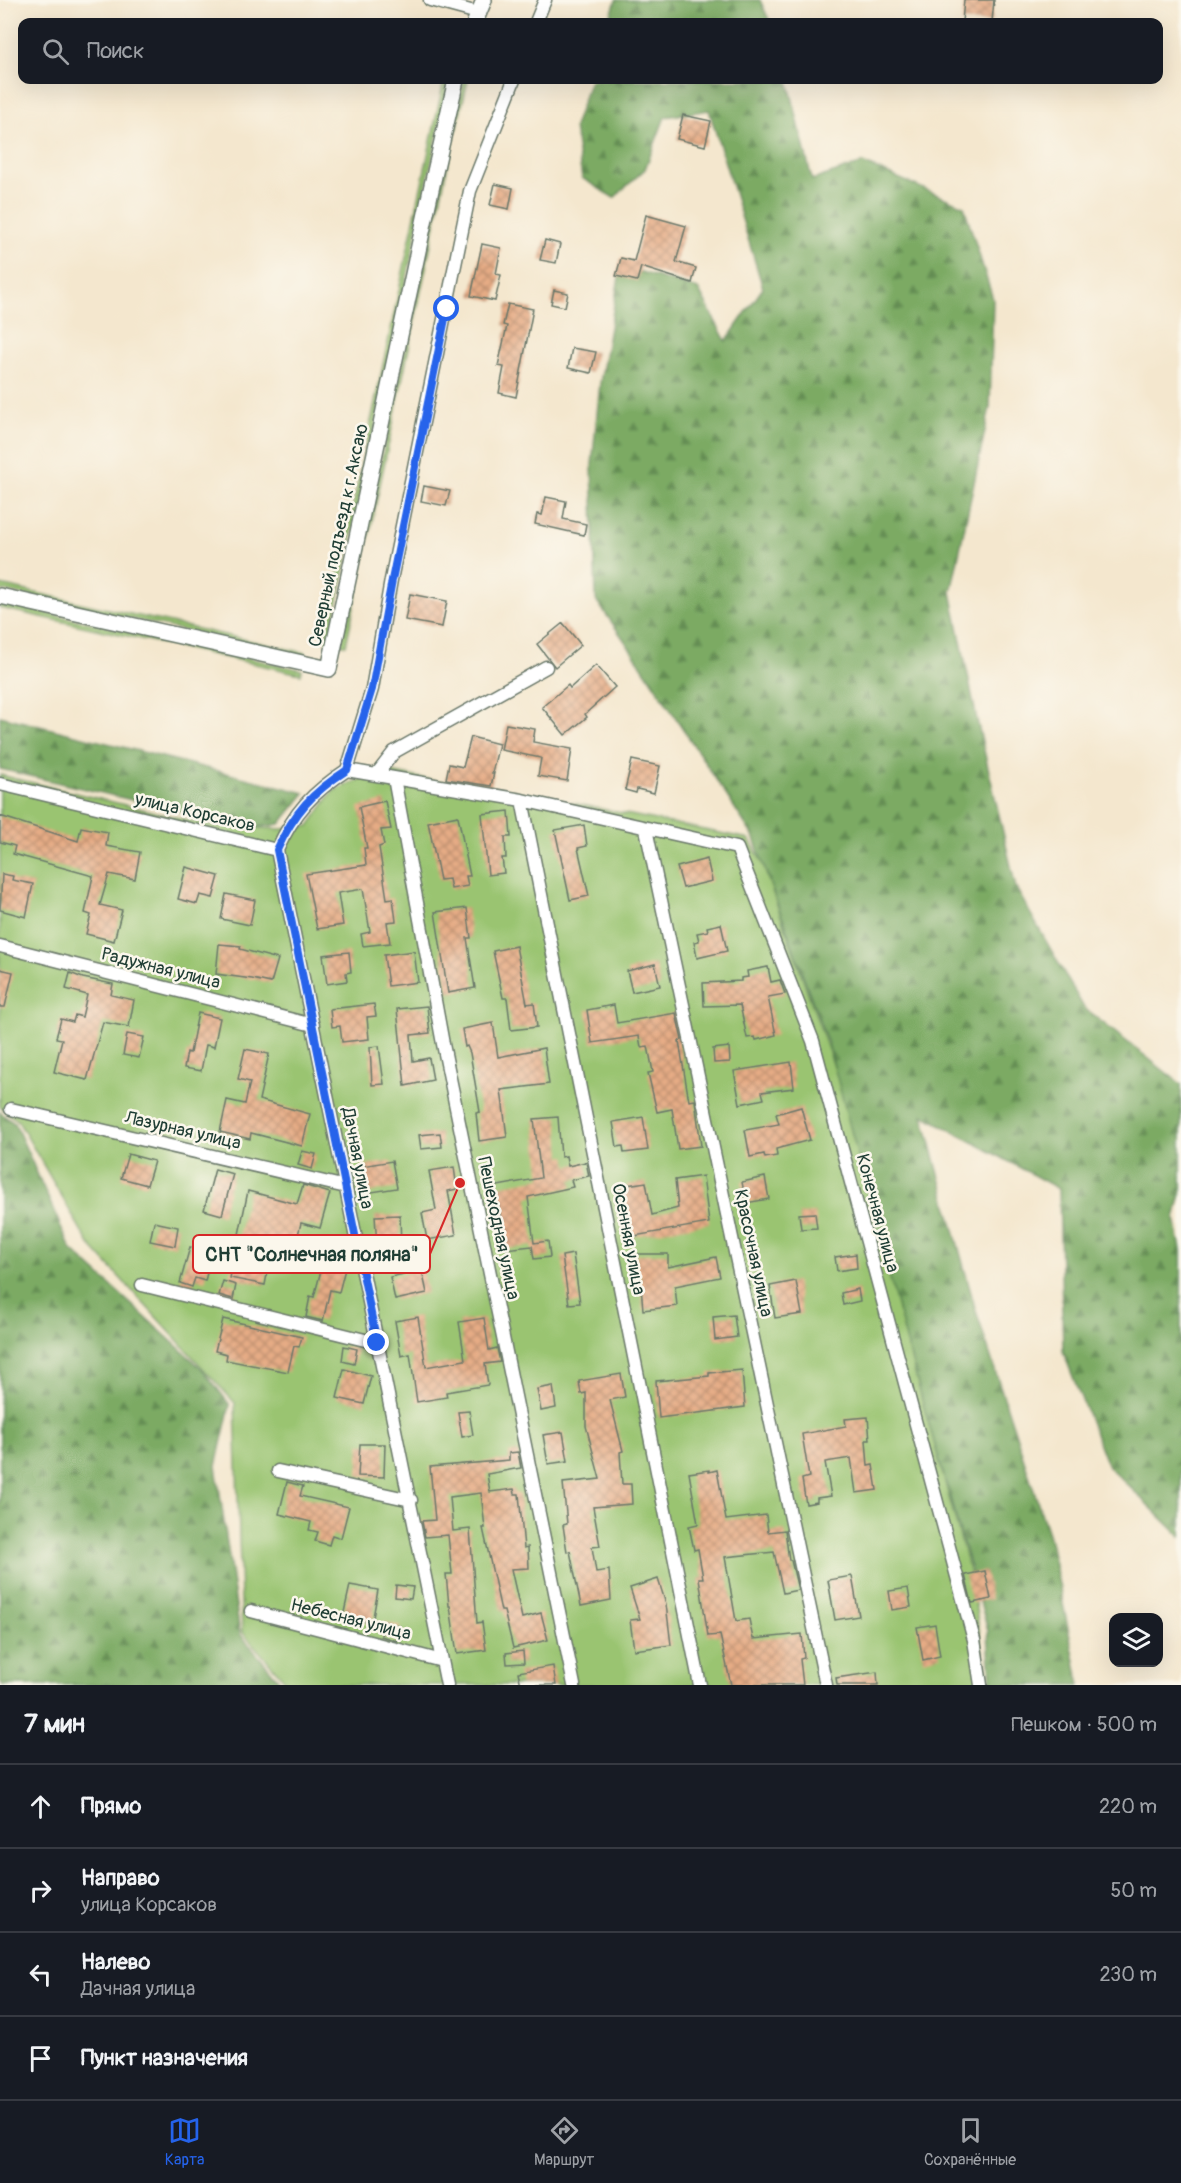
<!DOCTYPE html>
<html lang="ru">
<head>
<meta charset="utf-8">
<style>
  :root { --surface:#171b24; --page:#242831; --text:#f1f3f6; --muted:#9ea1a6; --line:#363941; --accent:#2563eb }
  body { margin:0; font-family:Pangolin,sans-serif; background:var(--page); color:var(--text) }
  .controls { position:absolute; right:18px; bottom:18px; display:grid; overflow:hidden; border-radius:12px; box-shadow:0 6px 24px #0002 }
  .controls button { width:54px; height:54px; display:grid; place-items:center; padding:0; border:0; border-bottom:2px solid var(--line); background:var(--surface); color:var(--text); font:30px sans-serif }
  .stop { position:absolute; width:18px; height:18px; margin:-14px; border:4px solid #2563eb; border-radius:50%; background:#fff }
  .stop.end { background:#2563eb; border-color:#fff; box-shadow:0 2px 6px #0008 }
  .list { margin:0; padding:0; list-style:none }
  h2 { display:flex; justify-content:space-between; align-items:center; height:78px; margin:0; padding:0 24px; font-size:26px }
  h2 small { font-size:20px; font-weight:400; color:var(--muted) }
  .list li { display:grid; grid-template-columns:39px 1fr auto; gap:18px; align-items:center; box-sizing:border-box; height:84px; padding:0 24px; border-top:2px solid var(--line) }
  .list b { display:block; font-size:22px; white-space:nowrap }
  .list p { margin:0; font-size:20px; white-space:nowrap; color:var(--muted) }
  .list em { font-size:20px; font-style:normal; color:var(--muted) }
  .icon { flex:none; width:33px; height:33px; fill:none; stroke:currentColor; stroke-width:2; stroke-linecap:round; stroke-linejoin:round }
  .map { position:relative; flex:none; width:1181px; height:1685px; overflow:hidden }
  .search { position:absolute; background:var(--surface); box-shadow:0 6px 24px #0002; left:18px; right:18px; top:18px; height:66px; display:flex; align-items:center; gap:15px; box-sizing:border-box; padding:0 21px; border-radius:12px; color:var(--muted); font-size:22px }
  .sheet { height:414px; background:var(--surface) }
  nav { display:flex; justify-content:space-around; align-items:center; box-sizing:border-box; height:84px; border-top:2px solid var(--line); background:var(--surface); font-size:16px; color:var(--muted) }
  nav a { display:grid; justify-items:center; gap:3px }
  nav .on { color:var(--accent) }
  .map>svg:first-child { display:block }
  .green { fill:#9ac471; stroke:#5c8052; stroke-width:1.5 }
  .forest { fill:url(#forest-firs); stroke:#4d744c; stroke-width:1.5 }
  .building { fill:url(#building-cross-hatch) }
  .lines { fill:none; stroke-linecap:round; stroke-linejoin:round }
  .minor-casing { stroke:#6a786a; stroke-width:15 }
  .tertiary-casing { stroke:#6a786a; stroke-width:18 }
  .minor { stroke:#fff; stroke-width:12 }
  .tertiary { stroke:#fff; stroke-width:15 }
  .route { stroke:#2563eb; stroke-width:8 }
  .labels { text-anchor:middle; stroke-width:5; stroke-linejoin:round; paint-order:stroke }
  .street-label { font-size:18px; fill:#1f3d34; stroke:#fbf7ec }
  .leader { fill:none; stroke:#d62828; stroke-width:2 }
  .callout-dot { fill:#d62828; stroke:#fbf7ec; stroke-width:2 }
  .callout { fill:#fbf7ec; stroke:#d62828; stroke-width:2 }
  .callout-label { font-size:20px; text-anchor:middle; font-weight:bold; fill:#1f3d34 }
</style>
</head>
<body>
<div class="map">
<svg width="1181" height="1685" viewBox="0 0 1181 1685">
  <defs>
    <pattern id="forest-firs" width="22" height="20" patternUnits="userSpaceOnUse" patternTransform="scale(1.5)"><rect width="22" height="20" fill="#7baa63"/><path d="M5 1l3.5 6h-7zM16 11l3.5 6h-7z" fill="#648c52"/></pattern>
    <pattern id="building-cross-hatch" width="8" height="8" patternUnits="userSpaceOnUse" patternTransform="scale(1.5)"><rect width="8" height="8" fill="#e6ac85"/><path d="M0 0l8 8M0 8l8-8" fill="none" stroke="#ba8d6e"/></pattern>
  </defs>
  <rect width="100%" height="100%" fill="#fbf7ec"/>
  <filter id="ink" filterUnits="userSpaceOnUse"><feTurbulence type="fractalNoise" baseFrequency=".0167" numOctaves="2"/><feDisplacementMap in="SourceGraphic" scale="12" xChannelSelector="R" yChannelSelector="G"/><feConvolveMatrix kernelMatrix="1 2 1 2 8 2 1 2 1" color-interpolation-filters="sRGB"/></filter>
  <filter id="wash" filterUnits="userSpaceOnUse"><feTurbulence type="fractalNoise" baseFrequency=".008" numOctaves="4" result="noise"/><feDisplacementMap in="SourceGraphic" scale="24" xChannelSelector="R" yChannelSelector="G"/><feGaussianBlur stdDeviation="1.35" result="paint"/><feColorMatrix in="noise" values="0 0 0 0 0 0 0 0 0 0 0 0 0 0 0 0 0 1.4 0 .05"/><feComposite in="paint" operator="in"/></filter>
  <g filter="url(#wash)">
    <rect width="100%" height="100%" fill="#f4e7ce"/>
    <path class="green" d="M444,80H449L329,642L324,641Z
      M464,80H468L447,168L346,645H341Z
      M0,585L306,653L305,657L0,590Z
      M0,603L302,670L301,674L0,608Z
      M381,770L426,779L542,797L749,839L762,862L845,1098L898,1309L971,1578L988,1685H289L242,1632L235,1403L89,1244L18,1121L0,1107V775L213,826L283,829L309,826L333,791Z"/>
    <path class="forest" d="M616,0H760L770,22H609Z
      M590,80H788L812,180L863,163L964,206L993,299L990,407L951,592L977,720L1016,888L1084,1008L1181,1084V1193L1175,1219L1181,1250V1537L1107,1465L1063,1351L1059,1189L923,1115L975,1308L1049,1537L1080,1685H991L988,1630L922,1400L829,1047L753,836L636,657L596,600L592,465L600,383L621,266L698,289L726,341L763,288L709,110L665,117L645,169L614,198L582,178L574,127Z
      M0,716L305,793L280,824L250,828L0,769Z
      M0,1112L15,1124L71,1249L203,1370L230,1405L216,1466L240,1634L283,1685H3L0,1681Z"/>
    <g id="blocks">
      <path class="building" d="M964,0H994L992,22H962Z
        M683,115L711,121L705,146L677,139Z
        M495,184L513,188L509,209L490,205Z
        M646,215L686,226L676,262L696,268L692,283L641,267L637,281L616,276L621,258L634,261Z
        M545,240L560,244L556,263L540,260Z
        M482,244L501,248L496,274L501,275L495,301L471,296Z
        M554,290L568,293L565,307L551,304Z
        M508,304L533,309L516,397L499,393L504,367L498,366L507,326L503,325Z
        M572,348L596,352L591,373L568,368Z
        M424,486L450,491L446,506L421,501Z
        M546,497L566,501L563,519L586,524L584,535L535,524L537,514L542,515Z
        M410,594L447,601L442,627L405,620Z
        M563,623L581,645L555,667L537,644Z
        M596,665L615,687L585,714L587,717L565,735L542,707L568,685L570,688Z
        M506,724L535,729L533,742L572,749L567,781L538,776L541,758L501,750Z
        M471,737L499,744L492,773H494L491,786L446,779L449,764L463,767Z
        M632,760L660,766L654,793L637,789L636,793L625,790Z
        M385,801L391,829L381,830L384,845L379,847L387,899L393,898L396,921L387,922L390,943L363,946L361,934L370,932L363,889L338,893L343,925L317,929L306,874L366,865L364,848H367L359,807Z
        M509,811L511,837H505L506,858H502L504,873L488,875L482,814Z
        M0,816L78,841L81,827L108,832L106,846L140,852L135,879L109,874L100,905L122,910L114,941L86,934L91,915L85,913L93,876L13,854L15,846L0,842Z
        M458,816L470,876H466L468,886L451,889L449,879L440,880L428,822Z
        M584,825L587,846L578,848L589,896L570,900L555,830Z
        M707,859L712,881L683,888L677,867Z
        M186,867L219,876L213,898L200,895L197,904L178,899Z
        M2,874L13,876L12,880L33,884L26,917L0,910Z
        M226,894L255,900L250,925L221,919Z
        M467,908L471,938H467L475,988L448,993L435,912Z
        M721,924L727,951L697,958L694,942L699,941L697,933L708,931L707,927Z
        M219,944L241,946L240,949L278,959L271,983L252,979L216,974Z
        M516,946L527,1004L534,1003L537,1027L511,1030L507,998H503L493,951Z
        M414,951L418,982L388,986L384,955Z
        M349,952L351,972L346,973L347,981L327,984L323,955Z
        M655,964L660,986L632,992L627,971Z
        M768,967L771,982L780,980L785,994L768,997L776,1035L756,1040L755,1037L747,1038L740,1005L704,1006L703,983L741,981V978L748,977L747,971Z
        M0,969L13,972L5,1007H0Z
        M70,973L83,978L113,984L111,995L134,1000L129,1027L103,1022L87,1080L54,1072L62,1039L56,1038L61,1019L73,1022L75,1015L82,1017L87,995L66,989Z
        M374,1004L376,1016L367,1017L369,1039L342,1042L340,1026L332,1027L330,1009Z
        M614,1005L617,1023L676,1013L682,1040L679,1041L689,1101L695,1100L701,1146L678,1149L672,1109L657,1112L648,1073L653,1072L648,1046L641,1047L639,1036L592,1043L587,1010Z
        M427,1006L430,1033L411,1035L413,1061L429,1058L433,1080L405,1086L397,1009Z
        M198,1013L220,1018L214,1047L206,1045L201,1071L184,1068L187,1052L190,1053Z
        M493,1023L498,1057L544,1048L549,1084L501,1090L507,1137L479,1141L476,1113L480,1112L470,1053L467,1046L465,1047L462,1029Z
        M127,1034L144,1037L139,1058L123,1055Z
        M379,1046L384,1084L372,1085L370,1047Z
        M729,1047L730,1062L714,1063L713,1049Z
        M245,1049L269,1054L259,1100L310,1114L302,1146L251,1133L250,1139L220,1132L227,1100L245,1104L250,1082L238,1079Z
        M791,1062L794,1088L762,1092L764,1099L740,1104L734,1071Z
        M801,1107L810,1140L776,1149L777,1156L765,1158L764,1154L750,1157L745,1130L779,1124L776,1114Z
        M558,1117L561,1157L566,1156L568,1166L586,1162L589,1176L571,1180L573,1187L528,1197L534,1243L548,1241L550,1257L534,1259L532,1246L505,1249L499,1207H495L492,1187L541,1178L534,1119Z
        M643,1117L648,1150L624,1153L623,1146L617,1147L613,1122Z
        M440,1133L442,1147L421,1149L419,1135Z
        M302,1151L316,1154L312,1169L298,1165Z
        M128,1154L154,1161L147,1185L121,1178Z
        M392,1161L397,1188L366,1193L361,1166Z
        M454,1167L457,1189L448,1191L456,1235L427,1240L422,1213L436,1210L429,1171Z
        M215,1169L233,1174L222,1215L204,1210Z
        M703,1176L709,1223L629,1237L624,1209H621L618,1191L627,1189V1185L646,1182L652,1215L678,1208L675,1180Z
        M765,1177L769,1199L746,1203L742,1182Z
        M303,1185L330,1193L320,1228L301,1223L295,1247L273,1243L265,1285L230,1278L248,1191L297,1204Z
        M815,1213L817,1228L801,1229L799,1214Z
        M400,1215L401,1246L377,1247L375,1216Z
        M154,1222L178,1227L175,1246L150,1241Z
        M204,1238L215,1241L205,1281L195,1278L192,1287L180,1283L190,1247L200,1250Z
        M573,1254L580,1303L569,1304L562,1256Z
        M636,1254H668V1267L716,1257L720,1277L675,1286L677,1306L643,1310L640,1274H636Z
        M856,1254L857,1268L837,1271L835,1257Z
        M324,1259L346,1265L339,1292L330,1290L323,1321L306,1317L310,1296L314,1297Z
        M422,1270L427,1293L395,1300L390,1277Z
        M223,1281L236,1285L233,1299L219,1295Z
        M796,1281L802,1314L775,1318L770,1286Z
        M858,1289L860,1301L843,1305L841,1293Z
        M734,1315L737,1337L715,1340L713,1317Z
        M418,1317L426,1367L465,1360L459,1322L484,1318L489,1350L497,1348L500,1362L485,1364L488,1385L446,1392L447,1397L417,1402L410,1354L401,1356L395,1321Z
        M223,1319L302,1337L299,1347L294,1346L288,1372L226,1360L227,1354L215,1351Z
        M344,1346L357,1349L354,1364L342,1361Z
        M344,1369L371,1376L364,1404L337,1398Z
        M742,1370L745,1407L659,1418L656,1381L709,1376V1373Z
        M621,1374L625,1397L610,1400L623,1451L620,1452L622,1484H631L632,1504L593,1507L600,1546L592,1547L596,1572L609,1570L611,1600L581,1606L570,1551L567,1552L563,1525L567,1524L563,1483L600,1479L586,1426V1393L581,1394L579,1381Z
        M553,1386L556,1408L541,1411L537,1389Z
        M469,1411L473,1435L462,1437L458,1412Z
        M868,1417L870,1440H866L868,1466L873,1465L877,1490L856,1493L851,1458L825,1462L831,1496L817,1498V1502L806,1504L802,1479L809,1477L802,1434L846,1426L845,1419Z
        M563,1432L568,1461L548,1464L543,1435Z
        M360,1444H385L384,1477L358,1476Z
        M518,1452L521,1468L487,1474L490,1492L514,1489L515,1494H519L524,1548L528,1547L529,1568L511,1569L522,1618L541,1613L548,1640L513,1648L504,1611H501L483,1528H485L481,1493L450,1497L453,1531L470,1529L477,1623L482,1622L486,1650L457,1654L450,1606H449L446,1574H452L448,1535L425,1537L422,1521L435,1520L430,1467L509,1460V1453Z
        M709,1470V1472L717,1470L726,1520L766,1515L768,1532L785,1530L789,1560H791L798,1590L783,1593L774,1552L725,1557L736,1621L749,1619L753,1639L802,1634L804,1658L800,1659L803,1685H731L720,1635L708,1636L699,1578H703L698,1549L694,1550L689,1526L698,1524L689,1473Z
        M287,1482L303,1486L300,1496L349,1507L341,1538L332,1535L329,1545L315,1541L318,1532L309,1530L311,1522L279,1514Z
        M985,1571L991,1599L972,1603L965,1575Z
        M852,1576L859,1616L835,1620L828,1580Z
        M658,1579L666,1604L671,1645L634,1650L630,1620L640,1619L630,1588Z
        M350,1585L378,1590L372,1623L343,1617Z
        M396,1585L413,1587L411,1599L395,1597Z
        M908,1588L911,1607L892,1610L889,1591Z
        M384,1622L400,1626L397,1641L381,1636Z
        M935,1624L940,1656L923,1660L917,1627Z
        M523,1651L524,1663L507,1664L506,1653Z
        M553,1666L556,1685H521L518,1672Z
        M877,1672L878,1685H837L836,1678Z"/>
    </g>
  </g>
  <g filter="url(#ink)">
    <use href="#blocks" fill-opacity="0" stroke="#6a786a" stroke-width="1.5"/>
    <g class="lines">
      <defs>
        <path id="minor" d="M430,0L478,13
          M536,22L545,0
          M347,770L522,800L737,848L813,1041L974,1640L981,1685
          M347,770L372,689L391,580L470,191L514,80
          M376,775L394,752L546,667
          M394,778L443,1044L574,1685
          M0,784L277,850C294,812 313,792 347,770
          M522,800L700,1685
          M646,829L826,1685
          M277,850L447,1685
          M0,946L313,1025
          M11,1109L346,1187
          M142,1285L377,1343
          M278,1471L411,1500
          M251,1611L442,1661"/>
        <path id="tertiary" d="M475,22L484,0
          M0,596L329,669L432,185L456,80"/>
      </defs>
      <use href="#minor" class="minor-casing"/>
      <use href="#tertiary" class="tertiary-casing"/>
      <use href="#minor" class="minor"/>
      <use href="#tertiary" class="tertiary"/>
    </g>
  </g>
  <g class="lines" filter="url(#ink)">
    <path class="route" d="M377,1343L277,850C294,812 313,792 347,770L372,689L392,580L447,309"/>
  </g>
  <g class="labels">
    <g class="street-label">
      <text transform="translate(338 535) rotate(-78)" y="6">Северный подъезд к г.Аксаю</text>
      <text transform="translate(195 812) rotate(13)" y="6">улица Корсаков</text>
      <text transform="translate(161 968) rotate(14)" y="6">Радужная улица</text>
      <text transform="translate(183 1130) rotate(13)" y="6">Лазурная улица</text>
      <text transform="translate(358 1158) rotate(79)" y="6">Дачная улица</text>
      <text transform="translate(878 1213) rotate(75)" y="6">Конечная улица</text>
      <text transform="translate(499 1228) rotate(78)" y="6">Пешеходная улица</text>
      <text transform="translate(629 1239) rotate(79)" y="6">Осенняя улица</text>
      <text transform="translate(754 1253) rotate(78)" y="6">Красочная улица</text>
      <text transform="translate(351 1619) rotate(14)" y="6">Небесная улица</text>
    </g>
  </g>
  <path class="leader" d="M460 1183L430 1254"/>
  <circle class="callout-dot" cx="460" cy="1183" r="6"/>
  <rect class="callout" x="193" y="1235" width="237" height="38" rx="6"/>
  <g class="callout-label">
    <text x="312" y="1261">СНТ "Солнечная поляна"</text>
  </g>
</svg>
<div class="controls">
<button><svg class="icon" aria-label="layers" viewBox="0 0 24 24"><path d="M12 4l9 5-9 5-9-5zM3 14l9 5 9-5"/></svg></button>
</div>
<div class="stop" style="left:447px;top:309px"></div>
<div class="stop end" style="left:377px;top:1343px"></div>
<div class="search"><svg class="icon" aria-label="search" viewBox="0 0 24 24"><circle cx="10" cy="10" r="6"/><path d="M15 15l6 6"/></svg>Поиск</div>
</div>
<section class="sheet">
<h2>7 мин<small>Пешком · 500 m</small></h2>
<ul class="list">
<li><svg class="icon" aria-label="ahead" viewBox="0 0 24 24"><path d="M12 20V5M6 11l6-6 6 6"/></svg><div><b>Прямо</b></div><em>220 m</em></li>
<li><svg class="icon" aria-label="right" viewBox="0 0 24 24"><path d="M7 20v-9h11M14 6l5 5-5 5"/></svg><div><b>Направо</b><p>улица Корсаков</p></div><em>50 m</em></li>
<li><svg class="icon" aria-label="left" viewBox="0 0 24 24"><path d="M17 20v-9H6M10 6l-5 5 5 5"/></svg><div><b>Налево</b><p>Дачная улица</p></div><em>230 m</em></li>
<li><svg class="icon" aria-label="arrive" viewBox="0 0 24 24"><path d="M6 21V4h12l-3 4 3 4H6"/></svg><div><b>Пункт назначения</b></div></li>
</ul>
</section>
<nav>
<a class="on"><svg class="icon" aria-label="map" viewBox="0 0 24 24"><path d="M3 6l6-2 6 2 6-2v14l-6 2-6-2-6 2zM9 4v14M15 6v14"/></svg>Карта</a>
<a><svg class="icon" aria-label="directions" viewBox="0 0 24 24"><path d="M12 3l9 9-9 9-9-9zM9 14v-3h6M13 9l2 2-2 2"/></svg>Маршрут</a>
<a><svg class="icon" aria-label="saved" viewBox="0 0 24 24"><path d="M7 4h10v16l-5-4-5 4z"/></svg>Сохранённые</a>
</nav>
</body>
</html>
